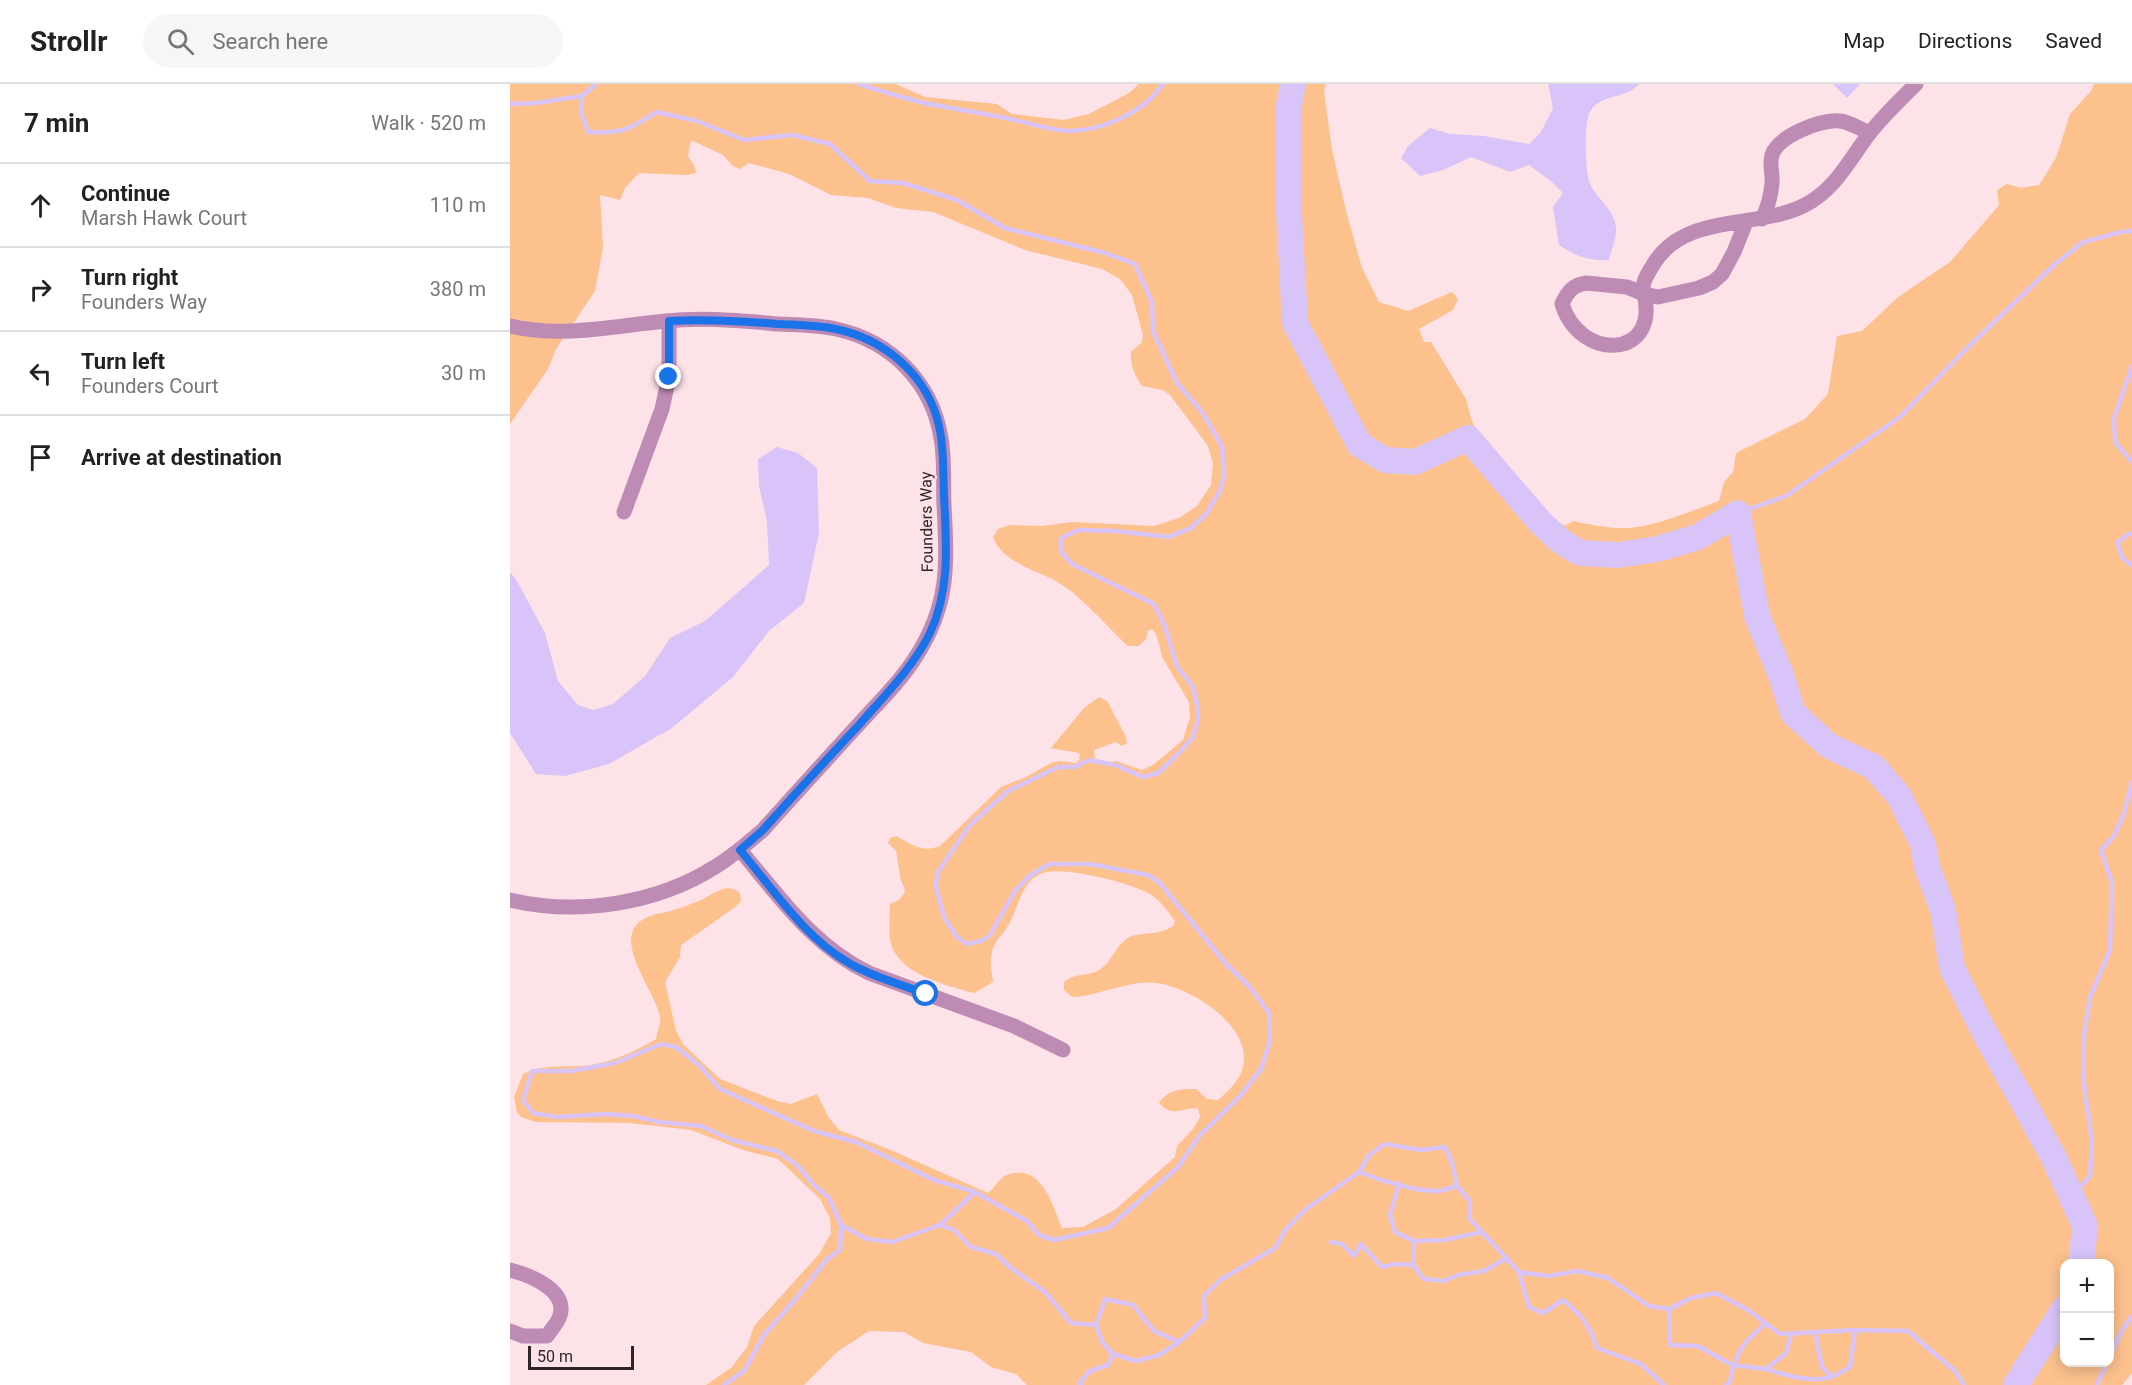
<!DOCTYPE html>
<html lang="en">
<head>
<meta charset="utf-8">
<style>
  :root { --surface:#fff; --page:#f6f6f6; --text:#222; --muted:#767676; --line:#e0e0e0 }
  body { margin:0; font-family:Roboto,sans-serif; background:var(--page); color:var(--text) }
  .controls { position:absolute; right:18px; bottom:18px; display:grid; overflow:hidden; border-radius:12px; box-shadow:0 3px 15px #0003 }
  .controls button { width:54px; height:54px; display:grid; place-items:center; padding:0; border:0; border-bottom:2px solid var(--line); background:var(--surface); color:var(--text); font:30px sans-serif }
  .scale { position:absolute; left:18px; bottom:15px; width:106px; box-sizing:border-box; padding-left:6px; border:3px solid #2f2528; border-top:0; font-size:16px; line-height:21px; white-space:nowrap; color:#2f2528; -webkit-text-stroke:4px #fde2e8; paint-order:stroke }
  .stop { position:absolute; width:18px; height:18px; margin:-14px; border:4px solid #1a73e8; border-radius:50%; background:#fff }
  .stop.end { background:#1a73e8; border-color:#fff; box-shadow:0 2px 6px #0008 }
  .list { margin:0; padding:0; list-style:none }
  h2 { display:flex; justify-content:space-between; align-items:center; height:78px; margin:0; padding:0 24px; font-size:26px }
  h2 small { font-size:20px; font-weight:400; color:var(--muted) }
  .list li { display:grid; grid-template-columns:39px 1fr auto; gap:18px; align-items:center; box-sizing:border-box; height:84px; padding:0 24px; border-top:2px solid var(--line) }
  .list b { display:block; font-size:22px; white-space:nowrap }
  .list p { margin:0; font-size:20px; white-space:nowrap; color:var(--muted) }
  .list em { font-size:20px; font-style:normal; color:var(--muted) }
  .icon { flex:none; width:33px; height:33px; fill:none; stroke:currentColor; stroke-width:2; stroke-linecap:round; stroke-linejoin:round }
  .map { position:relative; flex:none; width:1622px; height:1301px; overflow:hidden }
  header { display:flex; align-items:center; gap:36px; box-sizing:border-box; height:84px; padding:0 30px; background:var(--surface); border-bottom:2px solid var(--line) }
  header strong { font-size:28px }
  nav { display:flex; gap:33px; margin-inline-start:auto; font-size:21px }
  .search { width:420px; height:54px; background:var(--page); display:flex; align-items:center; gap:15px; box-sizing:border-box; padding:0 21px; border-radius:33px; color:var(--muted); font-size:22px }
  main { display:flex }
  aside { flex:1; background:var(--surface) }
  .map>svg:first-child { display:block }
  .green { fill:#fcc18d; fill-rule:evenodd }
  .water { fill:#d8c4f9 }
  .lines { fill:none; stroke-linecap:round; stroke-linejoin:round }
  .stream { stroke:#d8c4f9; stroke-width:4.5 }
  .river { stroke:#d8c4f9; stroke-width:26 }
  .minor { stroke:#be8bb5; stroke-width:15 }
  .route { stroke:#1a73e8; stroke-width:8 }
  .labels { text-anchor:middle; stroke-width:4.5; stroke-linejoin:round; paint-order:stroke }
  .street-label { font-size:16px; fill:#2f2528; stroke:#fde2e8 }
</style>
</head>
<body>
<header>
<strong>Strollr</strong>
<div class="search"><svg class="icon" aria-label="search" viewBox="0 0 24 24"><circle cx="10" cy="10" r="6"/><path d="M15 15l6 6"/></svg>Search here</div>
<nav><a>Map</a><a>Directions</a><a>Saved</a></nav>
</header>
<main>
<aside>
<h2>7 min<small>Walk · 520 m</small></h2>
<ul class="list">
<li><svg class="icon" aria-label="ahead" viewBox="0 0 24 24"><path d="M12 20V5M6 11l6-6 6 6"/></svg><div><b>Continue</b><p>Marsh Hawk Court</p></div><em>110 m</em></li>
<li><svg class="icon" aria-label="right" viewBox="0 0 24 24"><path d="M7 20v-9h11M14 6l5 5-5 5"/></svg><div><b>Turn right</b><p>Founders Way</p></div><em>380 m</em></li>
<li><svg class="icon" aria-label="left" viewBox="0 0 24 24"><path d="M17 20v-9H6M10 6l-5 5 5 5"/></svg><div><b>Turn left</b><p>Founders Court</p></div><em>30 m</em></li>
<li><svg class="icon" aria-label="arrive" viewBox="0 0 24 24"><path d="M6 21V4h12l-3 4 3 4H6"/></svg><div><b>Arrive at destination</b></div></li>
</ul>
</aside>
<div class="map">
<svg width="1622" height="1301" viewBox="0 0 1622 1301">
  <rect width="100%" height="100%" fill="#fde2e8"/>
  <path class="green" d="M0,0H386L415,13L487,20L502,30L553,36L579,30L619,9L629,0H816L814,7L822,66L837,131L852,184L869,218L898,227L942,208L948,215L943,226L909,245L914,258H921L956,315L961,334L967,349L989,375V381L1031,428L1055,442L1063,437C1081,441 1101,445 1119,444C1146,442 1184,426 1209,417L1214,398L1223,388L1226,369L1295,335L1318,310L1327,252L1352,247L1388,213L1440,178L1489,121L1487,106L1497,100L1511,104L1529,101L1546,74L1560,30L1581,7L1584,0H1622V1289L1612,1301H517L506,1290L481,1283L461,1268L413,1259L394,1248L359,1247L327,1268L294,1301H196L222,1283L237,1263L244,1242L310,1169L321,1149L320,1134L310,1115L268,1075L233,1066L181,1046L120,1039L26,1038L11,1033L7,1028L4,1013L13,990C34,979 58,984 81,981C104,977 126,967 146,955C147,949 151,939 150,933C146,908 101,856 132,836C142,829 156,829 167,825C175,823 182,819 189,817C203,811 216,797 230,809L231,817L224,824L171,861L170,873L155,898L166,947L173,960L210,995L267,1017L281,1020L307,1010L319,1034L329,1046L383,1067L478,1109C484,1104 488,1097 494,1092C496,1091 501,1090 503,1089C533,1083 543,1123 552,1144L573,1143L606,1125L665,1073L667,1062L683,1045L690,1033L688,1024C670,1024 664,1034 649,1019C659,1005 670,1005 686,1005L697,1015L708,1016C716,1009 727,999 731,989C749,946 683,904 647,899C618,895 590,912 562,913L554,906V898C566,888 577,893 589,886C603,878 606,858 622,852C636,848 651,851 663,842L665,837C658,828 650,816 640,810C622,799 548,780 530,790C511,799 508,824 499,840C496,846 490,852 486,858C478,871 481,885 483,898L464,909C438,902 397,892 384,867C377,855 380,834 380,820L389,816L395,808L394,803L391,797L386,767L378,759L380,754L386,752C403,761 411,769 430,762L491,703L518,692L541,679L550,677L566,679L569,676L570,670C563,666 552,667 541,664L574,624L589,613L597,617L616,653L617,659L612,662L606,658L584,666L585,676L599,678L606,677L632,686L643,681L673,656L680,633L679,618L653,575L646,550L642,545L638,547L636,555L629,562H618C596,542 572,512 546,497C525,486 492,478 483,453L488,445L500,441L532,442L562,438L644,442L669,434L687,422L701,401L703,380L698,362L660,311L653,306L632,302C625,292 620,281 621,268L632,258L633,251L622,211L610,195L592,185L515,166L423,128L386,124L358,114L321,111L279,90L239,79L230,85L223,82L213,71L181,56L178,72L184,81L186,89L177,91L129,89L115,104L110,116L90,111L93,163L85,207L46,265L38,285L0,340ZM1554,1180H1600V1278H1554Z"/>
  <path class="water" d="M1038,0H1129C1115,16 1088,9 1079,30C1074,42 1075,88 1080,100C1087,115 1105,126 1106,144C1107,154 1101,166 1099,176C1079,177 1065,172 1049,161L1043,123L1053,109L1042,98L1019,81L1000,88L961,73L933,86L910,92L891,74L898,62L920,44L940,50L974,52L1019,60L1031,48L1043,24Z
    M1323,0H1350L1337,14Z
    M267,363L288,369L307,384L309,449L294,519L259,547L223,593L162,644L99,680L55,692L26,690L0,649V488L7,497L35,549L48,597L68,621L83,626L103,620L135,592L160,554L195,537L259,481L257,437L249,402L248,375Z"/>
  <g class="lines">
    <path class="stream" d="M349,0C371,7 393,14 415,19C443,25 472,29 500,35C520,39 538,46 558,47C593,47 634,28 653,0
      M72,12L71,29L78,48C110,50 120,46 146,28L187,37L234,56L282,51L320,60L360,97L393,99L447,116L495,144L595,169L625,180L642,218L643,247L667,299L692,328L712,362L714,391L710,407L696,430L681,444L659,453L605,447L568,446L551,454V468L562,480L644,520L654,540L667,582L683,603L687,620L688,635L683,653L665,673L648,689L633,693L605,681L579,676L565,683H548L498,707L459,742L427,789L426,803L434,833L447,853L457,860L471,857L480,851L505,807L519,792L539,780H580L638,791L649,798L716,880L739,902L759,929L760,957L751,985L730,1012L690,1051L667,1084L598,1144L544,1156L529,1151L517,1137L465,1108L424,1096L346,1058L304,1047L210,1005L189,981L166,963L151,960L105,979L61,987H22L13,1016L23,1029L47,1033L96,1030L123,1032L149,1038L191,1042L222,1056L267,1067L288,1082L303,1100L319,1114L331,1141L330,1166L317,1175L288,1212L253,1252L235,1286L214,1301
      M0,20L26,19L72,12L86,0
      M1622,282L1604,334L1605,358L1622,378
      M1228,429L1276,412L1390,333L1457,264L1545,180L1573,158L1611,148L1622,147
      M1622,449L1617,451L1607,459L1612,473L1622,482
      M849,1088C869,1096 907,1108 928,1107C934,1107 941,1103 947,1102
      M889,1099L880,1131L885,1148L904,1157L934,1156L972,1148
      M1562,1113L1580,1092L1582,1057L1573,994L1574,950L1580,913L1600,866L1602,799L1591,766L1604,752L1614,729L1622,698
      M331,1141L357,1155L382,1158L430,1141L444,1146L461,1163L486,1170L501,1184L535,1208L561,1239L586,1241L595,1215L623,1221L644,1247L669,1258L695,1234L694,1212L710,1196L765,1164L776,1145L796,1125L849,1088L859,1071L875,1060L911,1066L935,1063L942,1079L947,1102L960,1117L959,1134L1009,1188L1038,1192L1068,1187L1098,1194L1139,1222L1159,1225L1181,1214L1206,1209L1238,1226L1270,1250L1345,1246L1398,1247L1445,1287L1454,1301
      M430,1141L465,1108
      M904,1157L903,1181L914,1195L934,1197L948,1191L974,1187L997,1174
      M821,1158L832,1160L844,1172L851,1160L872,1183L885,1180L903,1181
      M1009,1188L1019,1223L1033,1229L1053,1216C1070,1229 1081,1243 1087,1264L1131,1280L1154,1301
      M1159,1225L1160,1261L1188,1262L1222,1281L1256,1285L1276,1269L1281,1250
      M586,1241L592,1258L603,1270L626,1277L649,1271L669,1258
      M1305,1249L1312,1283L1322,1293
      M1600,1273L1611,1248L1622,1232
      M1256,1285C1276,1291 1302,1300 1323,1292C1329,1290 1335,1286 1340,1283L1345,1246
      M571,1301L569,1299L580,1287L598,1281L603,1270
      M1216,1301L1220,1298C1225,1267 1233,1259 1256,1239
      M1587,1301L1597,1278"/>
    <path class="river" d="M783,0L778,26V111L785,239L849,360L875,376L905,378L958,354L1030,438L1049,456L1070,469L1108,471L1147,465L1188,453L1228,429L1247,532L1271,591L1283,629L1319,662L1364,683L1389,712L1413,760L1417,783L1433,826L1442,884L1471,942L1544,1074L1575,1142L1571,1180
      M1506,1301L1554,1225"/>
    <path class="minor" d="M1252,135C1258,123 1261,112 1262,99C1263,90 1259,80 1262,71C1268,52 1311,35 1330,37C1340,38 1350,45 1360,49
      M1233,138L1234,143L1224,168L1212,190L1203,198L1189,204L1148,213L1134,210C1131,199 1137,191 1143,181C1174,128 1246,146 1295,121C1325,106 1340,75 1359,50C1373,32 1390,16 1406,0
      M1076,199L1117,203L1134,210C1150,275 1070,278 1052,220C1057,208 1063,201 1076,199Z
      M0,242C53,254 103,242 156,237C194,233 231,237 269,240C288,241 308,241 326,245C381,257 422,298 431,354C435,376 433,399 434,421C437,479 440,519 407,571C391,597 369,618 349,640C317,675 285,710 253,746C238,759 223,772 205,783C146,820 68,832 0,816
      M114,428L152,325L159,293V237
      M230,766C269,812 303,862 359,889L504,942L553,966
      M0,1186C20,1191 63,1208 48,1236C45,1242 40,1247 37,1252H13L0,1247"/>
  </g>
  <g class="lines">
    <path class="route" d="M159,293V237C195,235 231,237 267,240C287,241 307,241 326,245C373,255 413,288 427,334C434,358 433,385 434,411C436,458 441,504 420,549C402,585 374,612 348,642C316,676 284,711 253,746L230,766C263,805 294,853 339,879C362,893 391,900 416,910"/>
  </g>
  <g class="labels">
    <g class="street-label">
      <text transform="translate(416 438) rotate(-91)" y="6">Founders Way</text>
    </g>
  </g>
</svg>
<div class="controls">
<button>+</button>
<button>−</button>
</div>
<div class="scale">50 m</div>
<div class="stop" style="left:416px;top:910px"></div>
<div class="stop end" style="left:159px;top:293px"></div>
</div>
</main>
</body>
</html>
